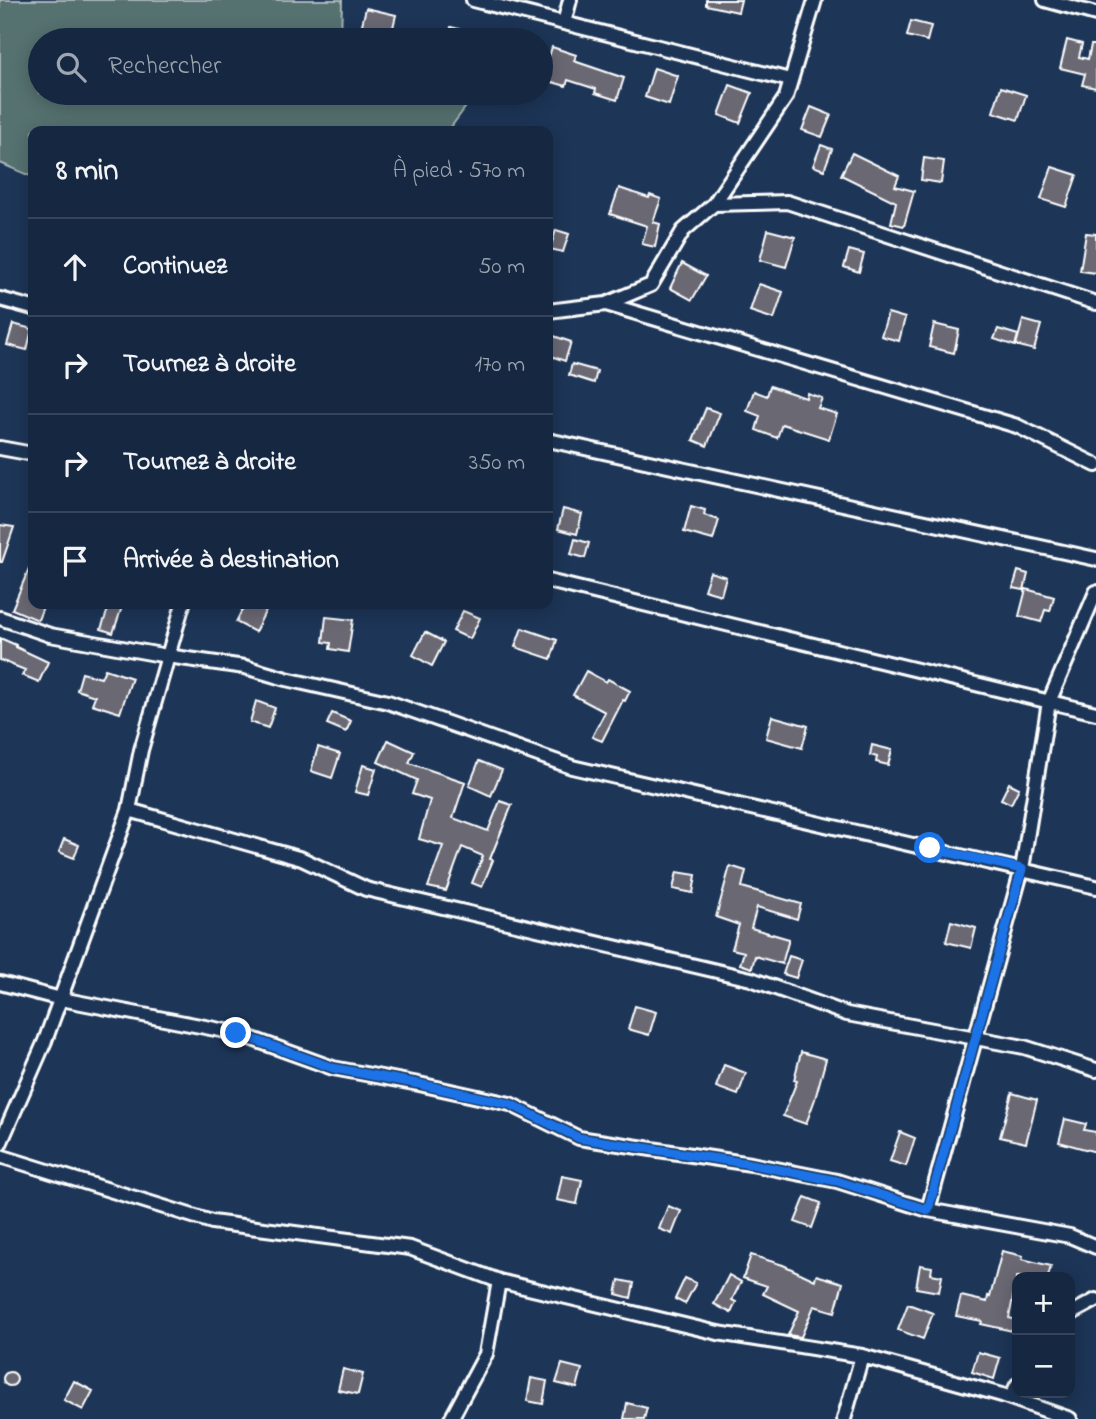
<!DOCTYPE html>
<html lang="fr">
<head>
<meta charset="utf-8">
<style>
  :root { --surface:#162841; --page:#1f3048; --text:#f1f3f6; --muted:#9ea6b1; --line:#35445a }
  body { margin:0; font-family:"Indie Flower",sans-serif; background:var(--page); color:var(--text) }
  .controls { position:absolute; right:21px; bottom:21px; display:grid; overflow:hidden; border-radius:14px; box-shadow:0 4px 18px #0003 }
  .controls button { width:63px; height:63px; display:grid; place-items:center; padding:0; border:0; border-bottom:2px solid var(--line); background:var(--surface); color:var(--text); font:35px sans-serif }
  .stop { position:absolute; width:21px; height:21px; margin:-16px; border:5px solid #1a73e8; border-radius:50%; background:#fff }
  .stop.end { background:#1a73e8; border-color:#fff; box-shadow:0 2px 7px #0008 }
  .list { margin:0; padding:0; list-style:none }
  h2 { display:flex; justify-content:space-between; align-items:center; height:91px; margin:0; padding:0 28px; font-size:30px }
  h2 small { font-size:23px; font-weight:400; color:var(--muted) }
  .list li { display:grid; grid-template-columns:46px 1fr auto; gap:21px; align-items:center; box-sizing:border-box; height:98px; padding:0 28px; border-top:2px solid var(--line) }
  .list b { display:block; font-size:26px; white-space:nowrap }
  .list em { font-size:23px; font-style:normal; color:var(--muted) }
  .icon { flex:none; width:38px; height:38px; fill:none; stroke:currentColor; stroke-width:2; stroke-linecap:round; stroke-linejoin:round }
  .map { position:relative; flex:none; width:1096px; height:1419px; overflow:hidden }
  .search { position:absolute; background:var(--surface); box-shadow:0 4px 18px #0003; left:28px; top:28px; width:525px; height:77px; display:flex; align-items:center; gap:18px; box-sizing:border-box; padding:0 24px; border-radius:38px; color:var(--muted); font-size:26px }
  .panel { position:absolute; background:var(--surface); box-shadow:0 4px 18px #0003; left:28px; top:126px; width:525px; height:483px; border-radius:14px }
  .map>svg:first-child { display:block }
  .green { fill:#55716f; stroke:#aab8b7; stroke-width:2 }
  .building { fill:#6a6873; stroke:#fff; stroke-width:2 }
  .lines { fill:none; stroke-linecap:round; stroke-linejoin:round }
  .street-casing { stroke:#fff; stroke-width:18 }
  .street { stroke:#1d3557; stroke-width:12 }
  .route { stroke:#1a73e8; stroke-width:9 }
</style>
</head>
<body>
<div class="map">
<svg width="1096" height="1419" viewBox="0 0 1096 1419">
  <rect width="100%" height="100%" fill="#1d3557"/>
  <filter id="ink" filterUnits="userSpaceOnUse"><feTurbulence type="fractalNoise" baseFrequency=".0143" numOctaves="2"/><feDisplacementMap in="SourceGraphic" scale="14" xChannelSelector="R" yChannelSelector="G"/><feConvolveMatrix kernelMatrix="1 2 1 2 8 2 1 2 1" color-interpolation-filters="sRGB"/></filter>
  <g filter="url(#ink)">
    <path class="green" d="M0,0H342L341,40H40V93H376L377,94L380,93H476L448,131H33V177L0,163Z"/>
    <path class="building" d="M706,0H741L738,12L706,5Z
      M366,8L396,15L390,40H374L359,37Z
      M911,21L931,26L927,41L907,36Z
      M451,27L487,36V40H448Z
      M1067,40L1082,44L1079,57L1088,59L1091,45H1096V88L1082,85L1085,74L1060,68Z
      M552,47L576,55L574,61L624,78L617,100L595,93L596,89L568,80L566,86L542,79Z
      M654,68L678,76L669,105L645,97Z
      M730,85L752,93L740,123L719,115Z
      M1001,87L1026,95L1018,120L993,112Z
      M811,107L831,115L822,137L802,130Z
      M821,145L832,149L824,170L813,166Z
      M852,153L899,176L895,186L914,191L904,226L891,223L896,202L841,175Z
      M924,158L944,161L941,183L921,180Z
      M1052,167L1077,175L1066,207L1041,199Z
      M619,188L649,198L650,195L661,199L653,222L660,224L655,247L642,244L647,226L610,214Z
      M556,230L569,234L563,252L550,249Z
      M768,230L795,237L786,267L760,260Z
      M1086,233L1096,234V273L1080,271Z
      M849,250L864,254L859,272L844,267Z
      M682,263L706,276L692,300L670,288Z
      M759,284L783,292L774,319L750,311Z
      M888,313L905,318L899,341L881,336Z
      M1023,320L1041,325L1034,350L1016,345Z
      M13,324L32,329L27,350L7,345Z
      M934,324L959,330L954,353L929,347Z
      M998,329L1018,335L1015,346L994,339Z
      M548,334L571,342L565,361L548,355Z
      M572,364L597,371L594,383L569,375Z
      M770,386L806,398L807,393L822,398L818,408L837,414L829,439L782,424L777,438L756,430L760,416L747,411L754,391L767,396Z
      M706,408L720,413L707,446L693,440Z
      M691,506L705,510L704,515L719,520L713,540L684,532Z
      M563,509L582,514L577,534L558,529Z
      M0,525L14,527L2,562H0Z
      M575,539L589,543L585,558L571,554Z
      M33,559V604H44L38,620L12,609Z
      M1018,571L1028,574L1024,590L1013,588Z
      M710,572L726,577L721,595L704,590Z
      M1026,589L1054,597L1050,611L1045,610L1041,622L1019,616Z
      M110,604L122,607L113,633L101,629Z
      M245,604H269L255,632L236,622Z
      M463,611L480,618L470,639L453,631Z
      M326,617L353,620L348,652L330,649L331,643L323,642Z
      M522,628L557,640L551,659L515,647Z
      M425,632L444,642L432,666L413,655Z
      M0,638L16,645V647L48,662L39,682L22,675L25,670L0,660Z
      M105,669L132,678L120,713L92,704L95,696L77,690L82,673L101,678Z
      M586,671L606,682L608,679L630,691L625,701L623,700L602,741L592,737L605,712L573,695Z
      M256,701L275,708L268,728L250,722Z
      M332,713L351,721L346,732L327,724Z
      M772,716L808,726L802,748L766,738Z
      M388,740L414,752L409,763L465,782L453,818L488,831L500,801L512,805L490,859L493,860L482,887L472,883L483,856L462,847L446,891L428,887L443,846L419,839L430,800L412,794L417,780L378,762Z
      M872,745L892,750L888,765L876,762L877,757L870,755Z
      M318,747L340,754L332,778L311,771Z
      M479,761L502,770L491,796L469,786Z
      M363,765L376,769L368,795L355,792Z
      M1009,783L1019,788L1011,804L1001,799Z
      M64,839L79,845L74,858L59,852Z
      M730,866L746,871L742,887L801,904L797,919L757,907L751,928L789,939L782,964L755,956L752,968L740,964L744,952L732,949L739,925L716,917Z
      M677,872L696,875L693,893L673,889Z
      M951,921L976,928L971,948L946,942Z
      M789,956L802,960L796,978L783,974Z
      M635,1006L656,1012L649,1035L628,1029Z
      M801,1052L826,1059L815,1099L806,1124L783,1116L797,1081L794,1080Z
      M724,1065L746,1073L738,1095L716,1087Z
      M1012,1093L1037,1100L1026,1143L1000,1137Z
      M1065,1119L1086,1124L1084,1130L1096,1132V1152L1059,1142Z
      M900,1132L915,1138L906,1166L890,1161Z
      M562,1176L582,1180L577,1204L557,1200Z
      M805,1197L821,1203L812,1228L795,1222Z
      M668,1206L681,1211L672,1234L659,1229Z
      M1002,1251L1023,1256L1022,1259L1051,1266L1048,1277H1017L1009,1318L1017,1320V1332L981,1324L982,1321L956,1316L961,1296L987,1302L988,1296L990,1297Z
      M751,1255L783,1265L815,1280L816,1275L843,1283L835,1312L814,1306L801,1337L788,1335L799,1311L763,1294L767,1286L743,1278Z
      M920,1265L932,1267L931,1274L942,1276L939,1292L916,1288Z
      M729,1275L741,1282L732,1300L736,1302L731,1313L714,1304Z
      M685,1278L696,1283L685,1304L675,1299Z
      M619,1280L634,1283L631,1298L616,1294Z
      M908,1304L933,1313L923,1339L898,1330Z
      M978,1352L1000,1358L994,1379L972,1372Z
      M562,1364L582,1369L577,1388L556,1383Z
      M343,1369L363,1374L358,1394L338,1390Z
      M3 1379a7 7 0 1 1 14 0a7 7 0 1 1-14 0Z
      M531,1378L547,1381L543,1404L527,1401Z
      M74,1381L93,1391L83,1410L64,1400Z
      M627,1403L647,1408L644,1419H624Z"/>
    <g class="lines">
      <defs>
        <path id="street" d="M473,0L790,80
          M1045,0L1096,14
          M564,23L570,0
          M714,204L787,202L1096,303
          M0,299L33,308
          M606,304L1017,426L1096,465
          M548,311L606,304L651,285L683,231L714,204L786,97L815,0
          M548,440L1096,559
          M0,448L33,454
          M548,581L1096,713
          M0,618L50,635L167,656L245,667L286,679L388,702L572,767L1096,887
          M129,810L302,859L366,889L751,979L847,1014L1024,1047L1096,1070
          M0,983L61,999L236,1033L333,1068L419,1084L510,1104L579,1138L751,1164L837,1181L928,1210L1070,1236L1096,1247
          M0,1144L45,1041L129,810L141,750L183,604
          M0,1156L212,1222L410,1248L499,1281
          M928,1210L1022,869L1049,702L1096,592
          M1070,1314L1096,1300
          M1011,1398L1017,1385
          M451,1419L486,1354L499,1281L718,1333L862,1356L1002,1395L1070,1419
          M844,1419L862,1356"/>
      </defs>
      <use href="#street" class="street-casing"/>
      <use href="#street" class="street"/>
    </g>
  </g>
  <g class="lines" filter="url(#ink)">
    <path class="route" d="M236,1033L333,1068L419,1084L510,1104L579,1138L751,1164L837,1181L928,1210L1022,869L930,848"/>
  </g>
</svg>
<div class="controls">
<button>+</button>
<button>−</button>
</div>
<div class="stop" style="left:930px;top:848px"></div>
<div class="stop end" style="left:236px;top:1033px"></div>
<div class="search"><svg class="icon" aria-label="search" viewBox="0 0 24 24"><circle cx="10" cy="10" r="6"/><path d="M15 15l6 6"/></svg>Rechercher</div>
<section class="panel">
<h2>8 min<small>À pied · 570 m</small></h2>
<ul class="list">
<li><svg class="icon" aria-label="ahead" viewBox="0 0 24 24"><path d="M12 20V5M6 11l6-6 6 6"/></svg><div><b>Continuez</b></div><em>50 m</em></li>
<li><svg class="icon" aria-label="right" viewBox="0 0 24 24"><path d="M7 20v-9h11M14 6l5 5-5 5"/></svg><div><b>Tournez à droite</b></div><em>170 m</em></li>
<li><svg class="icon" aria-label="right" viewBox="0 0 24 24"><path d="M7 20v-9h11M14 6l5 5-5 5"/></svg><div><b>Tournez à droite</b></div><em>350 m</em></li>
<li><svg class="icon" aria-label="arrive" viewBox="0 0 24 24"><path d="M6 21V4h12l-3 4 3 4H6"/></svg><div><b>Arrivée à destination</b></div></li>
</ul>
</section>
</div>
</body>
</html>
